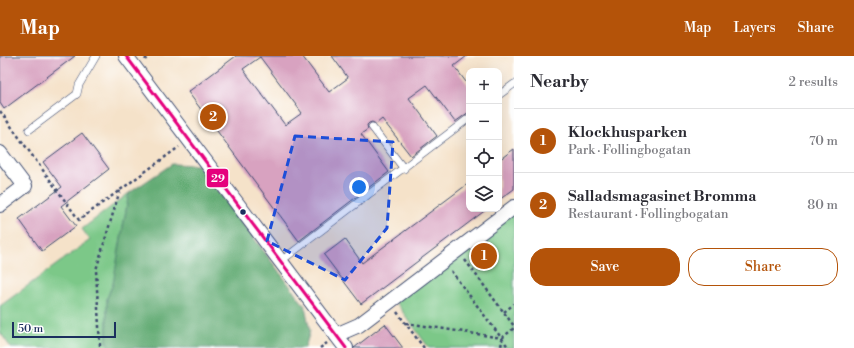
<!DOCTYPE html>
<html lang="en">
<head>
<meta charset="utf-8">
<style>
  :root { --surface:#fff; --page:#f2f2f3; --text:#2b2b33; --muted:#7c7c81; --line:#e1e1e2; --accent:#b45309 }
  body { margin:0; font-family:"Libre Bodoni",serif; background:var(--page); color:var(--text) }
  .controls { position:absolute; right:12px; top:12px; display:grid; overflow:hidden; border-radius:8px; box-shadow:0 4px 16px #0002 }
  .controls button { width:36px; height:36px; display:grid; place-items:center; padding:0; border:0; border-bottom:1px solid var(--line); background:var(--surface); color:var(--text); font:20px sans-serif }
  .scale { position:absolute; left:12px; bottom:10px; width:104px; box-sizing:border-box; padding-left:4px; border:2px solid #1b2f5e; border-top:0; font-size:11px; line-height:14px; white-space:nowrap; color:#1b2f5e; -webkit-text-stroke:3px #fff; paint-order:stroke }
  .you { position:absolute; left:359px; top:131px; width:14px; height:14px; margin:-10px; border:3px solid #fff; border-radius:50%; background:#1a73e8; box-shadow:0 0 0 6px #1a73e833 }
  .badge { display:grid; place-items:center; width:26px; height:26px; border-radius:50%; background:var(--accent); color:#fff; font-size:13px; font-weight:700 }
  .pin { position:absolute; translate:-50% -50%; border:2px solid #fff; box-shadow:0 1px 4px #0006 }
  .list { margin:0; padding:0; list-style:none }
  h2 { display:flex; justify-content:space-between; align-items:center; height:52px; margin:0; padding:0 16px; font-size:17px }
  h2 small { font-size:13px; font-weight:400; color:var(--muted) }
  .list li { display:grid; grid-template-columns:26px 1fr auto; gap:12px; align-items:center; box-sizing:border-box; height:64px; padding:0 16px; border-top:1px solid var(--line) }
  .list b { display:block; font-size:15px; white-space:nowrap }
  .list p { margin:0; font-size:13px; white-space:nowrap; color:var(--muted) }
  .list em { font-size:13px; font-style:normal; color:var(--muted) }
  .actions { display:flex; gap:8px; padding:12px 16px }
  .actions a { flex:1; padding:9px 0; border:1px solid var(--accent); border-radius:16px; text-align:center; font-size:14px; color:var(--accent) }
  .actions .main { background:var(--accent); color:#fff }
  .icon { flex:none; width:22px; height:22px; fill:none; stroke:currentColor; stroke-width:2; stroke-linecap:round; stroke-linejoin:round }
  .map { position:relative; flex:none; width:514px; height:292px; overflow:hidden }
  header { display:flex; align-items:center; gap:24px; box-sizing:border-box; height:56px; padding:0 20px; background:var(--accent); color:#fff }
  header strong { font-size:19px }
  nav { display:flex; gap:22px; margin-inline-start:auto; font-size:14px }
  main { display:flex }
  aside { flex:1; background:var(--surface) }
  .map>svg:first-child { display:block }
  .green { fill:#7bc888; stroke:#4b7c73 }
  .forest { fill:#64ac74; stroke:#406e69 }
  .building { fill:#d8a2c0; fill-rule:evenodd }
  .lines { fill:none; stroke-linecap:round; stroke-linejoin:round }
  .lane-casing { stroke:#3c4a6e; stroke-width:8 }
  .street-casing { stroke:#3c4a6e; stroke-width:16 }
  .path { stroke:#3c4a6e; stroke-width:2.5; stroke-dasharray:3 3; stroke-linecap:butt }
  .lane { stroke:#fff; stroke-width:7 }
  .street { stroke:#fff; stroke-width:14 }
  .bus-1-casing { stroke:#fff; stroke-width:6 }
  .bus-1 { stroke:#e5007d; stroke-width:3 }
  .marked { fill:#1d4ed8; fill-opacity:0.2; stroke:#1d4ed8; stroke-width:3; stroke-dasharray:8 5; stroke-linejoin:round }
  .bus-dot { fill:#1b2f5e; stroke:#fff; stroke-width:1.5 }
  .line-badge { stroke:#fff; stroke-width:1.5 }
  .badge-label { font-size:11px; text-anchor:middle; font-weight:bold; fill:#fff }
</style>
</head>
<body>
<header>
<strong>Map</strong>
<nav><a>Map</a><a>Layers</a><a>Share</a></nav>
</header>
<main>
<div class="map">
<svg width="514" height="292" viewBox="0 0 514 292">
  <rect width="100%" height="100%" fill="#fff"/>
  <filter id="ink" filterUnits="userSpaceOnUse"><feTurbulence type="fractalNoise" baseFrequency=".025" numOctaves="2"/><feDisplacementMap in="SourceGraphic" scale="8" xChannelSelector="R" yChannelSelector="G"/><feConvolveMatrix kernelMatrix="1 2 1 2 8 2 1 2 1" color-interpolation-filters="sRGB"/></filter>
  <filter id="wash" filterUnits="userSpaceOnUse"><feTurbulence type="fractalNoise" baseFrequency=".012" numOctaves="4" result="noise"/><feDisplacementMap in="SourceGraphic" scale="16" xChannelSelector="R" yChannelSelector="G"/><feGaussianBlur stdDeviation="0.9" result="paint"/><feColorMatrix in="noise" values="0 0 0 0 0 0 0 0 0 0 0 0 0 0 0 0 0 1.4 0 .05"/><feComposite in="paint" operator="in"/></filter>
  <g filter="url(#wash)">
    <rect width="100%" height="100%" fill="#f5e2c9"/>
    <path class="green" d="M129,137L114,225L107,242V286L111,292H11L0,276V250L90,184L82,173Z
      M514,157V292H429L394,244Z"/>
    <path class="forest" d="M172,108L199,109L305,250L310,275L305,292H111L107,286V242L113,228L129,137Z"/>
    <g id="blocks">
      <path class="building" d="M0,0H75L4,53L0,47Z
        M236,0H302L329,36L348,22L332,0H467L454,10L469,30V56L455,66L427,29L409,42L437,80L411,100L382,63L376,68L372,66L369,67L367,69L368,73L361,78L389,116L299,185L188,36ZM260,1L302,57L285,69L243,13Z
        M82,77L109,113L61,150L76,170L42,195L19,163L62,131L43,106Z
        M514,93V133L499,144V104Z
        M469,127V153H487L361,248L324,199L345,183L362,207Z
        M385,268L403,292H354Z"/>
    </g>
  </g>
  <g filter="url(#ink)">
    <use href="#blocks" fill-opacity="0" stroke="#3c4a6e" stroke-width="1"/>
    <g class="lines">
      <defs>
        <path id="lane" d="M499,39L514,28
          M372,71L404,113
          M29,74L77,38L79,29L96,0
          M281,205L469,62"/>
        <path id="street" d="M126,0L346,292
          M0,97L25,130L0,149
          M336,279L359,269L514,151"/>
      </defs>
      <use href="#lane" class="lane-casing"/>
      <use href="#street" class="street-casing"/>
      <path class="path" d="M145,4L148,0
        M0,55L79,164L179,91
        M465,204L514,270
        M451,215L509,292
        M397,256L424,292
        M504,256L514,248
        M406,267L502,282L501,292
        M502,282L514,272
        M100,290L96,214L120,134
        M320,292L327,287"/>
      <use href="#lane" class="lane"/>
      <use href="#street" class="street"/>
      <defs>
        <path id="bus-1" d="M126,0L346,292"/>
      </defs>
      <use href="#bus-1" class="bus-1-casing"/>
      <use href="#bus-1" class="bus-1"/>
    </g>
  </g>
  <path class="marked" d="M295,80L393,86L387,172L345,224L267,185Z"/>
  <circle class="bus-dot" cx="243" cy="156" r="3.5"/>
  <rect class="line-badge" x="206" y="112" width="23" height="20" rx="4" fill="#e5007d"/>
  <g class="badge-label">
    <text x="218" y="126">29</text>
  </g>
</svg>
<div class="controls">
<button>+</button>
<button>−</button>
<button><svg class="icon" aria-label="locate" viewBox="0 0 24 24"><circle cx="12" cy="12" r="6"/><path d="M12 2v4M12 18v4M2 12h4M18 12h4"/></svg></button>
<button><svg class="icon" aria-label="layers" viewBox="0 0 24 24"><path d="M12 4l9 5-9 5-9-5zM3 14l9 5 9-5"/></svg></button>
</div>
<div class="scale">50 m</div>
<div class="you"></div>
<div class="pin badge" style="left:484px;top:200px">1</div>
<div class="pin badge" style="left:213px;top:61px">2</div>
</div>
<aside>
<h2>Nearby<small>2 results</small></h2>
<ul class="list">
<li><span class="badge">1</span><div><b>Klockhusparken</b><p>Park · Follingbogatan</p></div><em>70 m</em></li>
<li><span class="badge">2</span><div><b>Salladsmagasinet Bromma</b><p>Restaurant · Follingbogatan</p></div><em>80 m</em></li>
</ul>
<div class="actions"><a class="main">Save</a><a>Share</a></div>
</aside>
</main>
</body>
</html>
